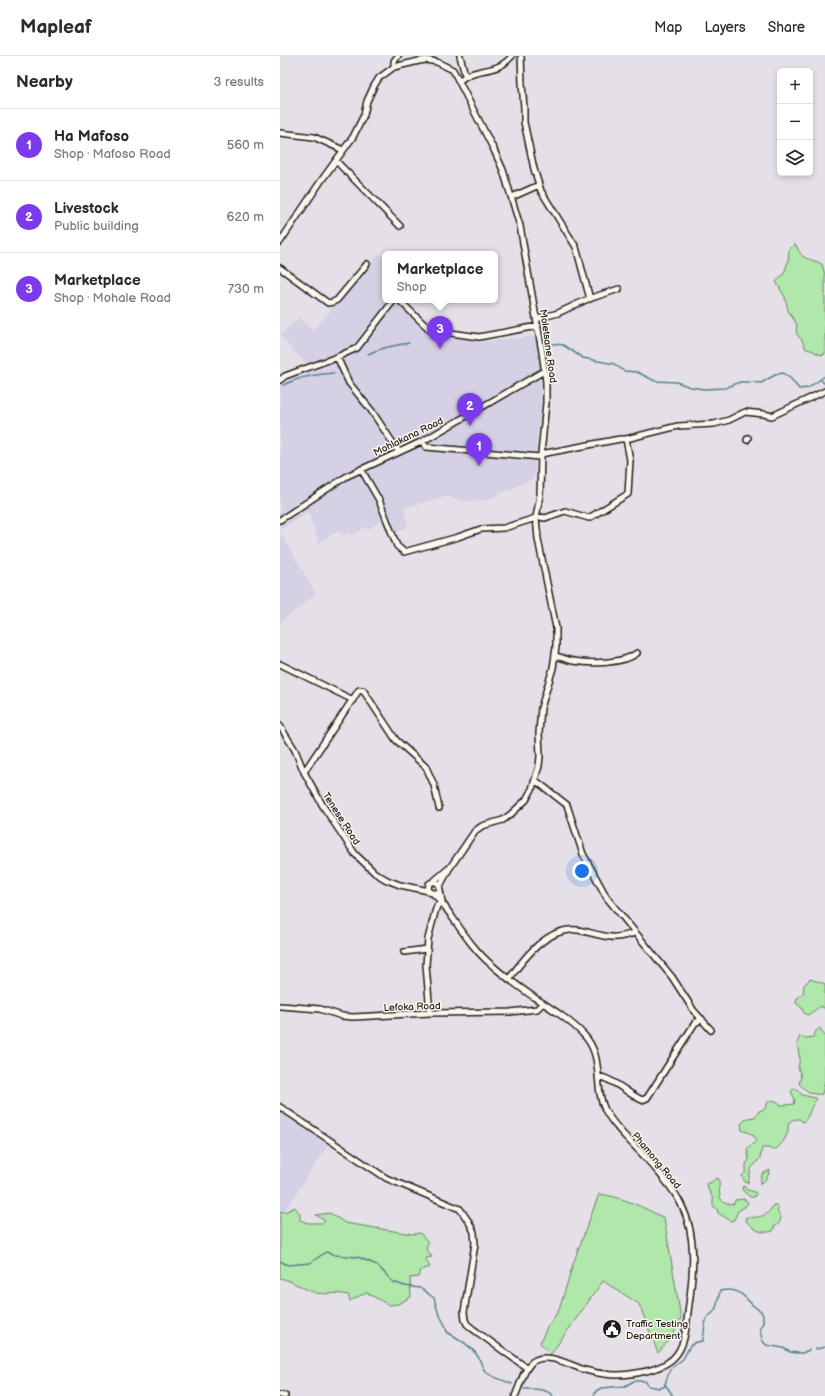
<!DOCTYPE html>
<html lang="en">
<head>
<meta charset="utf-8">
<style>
  :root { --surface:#fff; --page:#f2f2f3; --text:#2b2b33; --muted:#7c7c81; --line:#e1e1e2; --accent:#7c3aed }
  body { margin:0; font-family:"Balsamiq Sans",sans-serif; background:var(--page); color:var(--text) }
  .controls { position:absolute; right:12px; top:12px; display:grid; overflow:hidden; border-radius:6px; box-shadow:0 2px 6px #0003 }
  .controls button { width:36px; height:36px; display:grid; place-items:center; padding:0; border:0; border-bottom:1px solid var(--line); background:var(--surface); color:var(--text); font:20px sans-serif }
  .you { position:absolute; left:302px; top:815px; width:14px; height:14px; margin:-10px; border:3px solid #fff; border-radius:50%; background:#1a73e8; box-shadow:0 0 0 6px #1a73e833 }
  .badge { display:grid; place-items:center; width:26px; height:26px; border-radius:50%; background:var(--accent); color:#fff; font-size:13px; font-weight:700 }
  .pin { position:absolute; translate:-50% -33px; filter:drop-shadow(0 1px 2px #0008) }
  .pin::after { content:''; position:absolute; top:21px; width:14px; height:12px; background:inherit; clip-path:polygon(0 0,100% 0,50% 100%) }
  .popup { position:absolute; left:102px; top:195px; width:116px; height:52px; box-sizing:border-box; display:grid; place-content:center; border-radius:6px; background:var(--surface); filter:drop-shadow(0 1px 3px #0005); font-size:13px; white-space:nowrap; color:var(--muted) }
  .popup b { font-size:15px; color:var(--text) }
  .popup::after { content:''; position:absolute; left:50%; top:100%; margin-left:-8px; border:8px solid transparent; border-top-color:var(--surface) }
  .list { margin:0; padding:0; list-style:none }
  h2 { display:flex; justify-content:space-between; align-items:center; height:52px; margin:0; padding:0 16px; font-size:17px }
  h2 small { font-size:13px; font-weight:400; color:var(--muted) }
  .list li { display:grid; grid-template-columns:26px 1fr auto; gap:12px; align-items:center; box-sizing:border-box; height:72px; padding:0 16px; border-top:1px solid var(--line) }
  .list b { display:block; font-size:15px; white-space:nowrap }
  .list p { margin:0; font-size:13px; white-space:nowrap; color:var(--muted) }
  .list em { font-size:13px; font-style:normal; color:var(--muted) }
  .icon { flex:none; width:22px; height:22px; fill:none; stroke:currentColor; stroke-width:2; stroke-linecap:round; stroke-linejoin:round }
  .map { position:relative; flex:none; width:545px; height:1340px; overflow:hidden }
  header { display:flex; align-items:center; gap:24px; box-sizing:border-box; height:56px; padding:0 20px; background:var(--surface); border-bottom:1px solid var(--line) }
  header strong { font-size:19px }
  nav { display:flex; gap:22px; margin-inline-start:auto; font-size:14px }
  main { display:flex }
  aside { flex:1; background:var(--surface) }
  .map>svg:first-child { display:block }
  .built { fill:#d6d0e4 }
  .green { fill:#b0e7aa; stroke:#668263 }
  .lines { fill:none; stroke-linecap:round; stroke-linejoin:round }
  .stream { stroke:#53838a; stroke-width:1.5 }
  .street-casing { stroke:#1c1c1c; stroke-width:8 }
  .street { stroke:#fbf7ec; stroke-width:5 }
  .labels { text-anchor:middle; stroke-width:3; stroke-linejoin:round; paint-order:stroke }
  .street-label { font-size:10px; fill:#1c1c1c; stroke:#fbf7ec }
  .poi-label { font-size:10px; fill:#1c1c1c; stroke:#fbf7ec; text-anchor:start }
</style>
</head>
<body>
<header>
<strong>Mapleaf</strong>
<nav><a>Map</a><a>Layers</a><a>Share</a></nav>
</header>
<main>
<aside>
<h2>Nearby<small>3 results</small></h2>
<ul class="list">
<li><span class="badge">1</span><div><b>Ha Mafoso</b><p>Shop · Mafoso Road</p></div><em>560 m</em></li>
<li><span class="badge">2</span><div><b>Livestock</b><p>Public building</p></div><em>620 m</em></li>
<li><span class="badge">3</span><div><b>Marketplace</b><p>Shop · Mohale Road</p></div><em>730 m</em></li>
</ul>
</aside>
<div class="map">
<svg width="545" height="1340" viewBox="0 0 545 1340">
  <rect width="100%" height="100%" fill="#e5e0e7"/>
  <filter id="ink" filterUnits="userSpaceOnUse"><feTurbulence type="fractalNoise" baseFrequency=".025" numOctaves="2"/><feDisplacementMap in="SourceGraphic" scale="8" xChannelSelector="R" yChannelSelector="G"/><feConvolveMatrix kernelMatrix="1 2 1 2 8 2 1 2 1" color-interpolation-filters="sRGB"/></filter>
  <g filter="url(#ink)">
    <path class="built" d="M99,198L105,204V244H109L76,285L77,287L71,291L26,308L0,280L19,261L32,274L47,259Z
      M117,248L150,279L210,285L256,280L261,309V350L254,422L207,444L182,445L166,440L124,452L128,471L109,480L101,464L88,474L86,471L71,480L69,477L64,480L58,475L39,487L28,456L0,474V329L8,323L54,308L79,292Z
      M0,475L36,538L0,567Z
      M0,1056L48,1089L5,1155L0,1153Z"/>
    <path class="green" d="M513,189H516C523,206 528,201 542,208L545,219V298L541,299L531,294L526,293L522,284L518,280L516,275L517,269L508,254L505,241L496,226L504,217L508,206L509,193Z
      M530,923L545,928V953L541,950L528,959L524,957L522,952L516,947L517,942L523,938L524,929Z
      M540,972L545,980V1024L542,1038C533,1040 524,1034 519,1027L521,1021L518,1011L520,1003L517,988L520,980L526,982L533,981L536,975Z
      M514,1033H517L522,1039L535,1042L536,1044C529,1052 531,1059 523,1066L519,1063C514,1063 510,1064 508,1069C510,1077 502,1090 494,1094L488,1092H482L480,1102L471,1113L468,1127L465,1126L462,1120L466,1116V1108L469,1103L467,1093C469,1089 474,1089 477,1084L472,1078L462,1074L461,1068L467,1062L475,1061L479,1055L485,1053L488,1046L492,1044L498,1046L501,1049H505L514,1048L515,1044L511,1035Z
      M490,1114C489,1119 485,1126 480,1128L482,1118Z
      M436,1122L439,1123C440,1133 436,1151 454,1148L455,1144L464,1143L468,1146L466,1150L458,1155L454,1164L451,1165L438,1157L437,1153L433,1150V1143L426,1128L432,1126Z
      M464,1130L467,1134L475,1136L476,1138L474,1141H470L463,1135L462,1131Z
      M319,1138C343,1141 363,1151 384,1162L401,1262L392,1281L378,1297L359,1248L323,1225L271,1298L260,1287L267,1271L279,1254L293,1208Z
      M493,1149H496L499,1153L497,1155L501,1161C500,1166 500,1168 495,1170L493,1175C481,1179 473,1173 465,1164L466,1161C478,1162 488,1161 493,1149Z
      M15,1151L20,1158V1164L28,1167H42L45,1165L36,1159L50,1157L65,1167L132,1178L140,1177L148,1186L146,1193L152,1201L145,1202L150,1211L141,1214L139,1221L130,1222L131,1241L118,1248L109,1249L87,1237L79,1240L70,1245L68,1239C57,1236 46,1239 36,1237C23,1233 13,1225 0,1222V1155L5,1156Z"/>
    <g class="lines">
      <path class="stream" d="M267,287L283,289L303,302L334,308L344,315L357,316L375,325L397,326L410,331L424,333L445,332L460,326H469L481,327L495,319L503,317L511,323L519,333L528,332L545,320
        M88,298C101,292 114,289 129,287
        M541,324L545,328
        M3,329C19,321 36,318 54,317
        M0,1205L8,1209L30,1207L46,1196L55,1199L78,1201L97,1209L113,1226L125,1230L140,1232L154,1242L158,1256L165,1269L167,1276C178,1282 190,1289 197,1299C201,1305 201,1311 206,1316C213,1322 224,1324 232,1328
        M536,1293L545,1291
        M385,1328L393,1340
        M244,1333C254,1333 266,1332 273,1340
        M314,1340L316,1335L321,1332L345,1330L354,1325H365L369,1330L379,1332L384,1331L390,1313L403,1303L410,1290L417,1286L423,1285L425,1268L428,1260C438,1256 437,1245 440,1235C465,1230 464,1246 481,1255L483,1260V1267L480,1272L482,1284L486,1289L503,1292L510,1296L517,1297H522L529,1294"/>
      <defs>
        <path id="street" d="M180,0L185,19
          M241,0L242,27L244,52V66L254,113L261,135L296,191L310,243
          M114,11V5L118,0
          M179,25C198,9 215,20 232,0
          M0,77L34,81L63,94
          M56,105L120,170
          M232,141L259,129
          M0,186L41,125L73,81L84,59L87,45L94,30L99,22L114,11L139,5L146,4L157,6L173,14L214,94L223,114L240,170L262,296L266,326V347L261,398L260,439L256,462L258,483L276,572V591L273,612L261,652L259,677L260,700L259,710L252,733L246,744L231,758L223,764L202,770L195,775L169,813L160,830
          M0,212L48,247L53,246L57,244L87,208
          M119,244L150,274L199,281L258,270
          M256,263L278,257L308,243L339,233
          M57,301L69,327L91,354L119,396
          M0,324L5,320L57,301L77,292L114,244
          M467,384L468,382
          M143,385L146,391L260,401
          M261,398L340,383H346L398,370L434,368L449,364L465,356L484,358L492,360L545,335
          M81,413L99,444L117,490L124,496L178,481L201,473L224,472L256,462
          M256,460L265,462L285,455L309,462L348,438L350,404L346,383
          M0,464L67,420L143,385L264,315
          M275,600C281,601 287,604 293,605C311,608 343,608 357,597
          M0,608L73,644
          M0,670L15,694L24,716L43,750L75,798L95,817L107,824L120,829L149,835
          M24,716L79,634H83L116,684L146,711L154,729L159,752
          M255,724L287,749L303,798L327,842L392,921L414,955L431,974
          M154,825L168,813
          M160,834L157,837H151L148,833L149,828L154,825L159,828L162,846
          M153,837C156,841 160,844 163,848C179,870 192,893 213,910C226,922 241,932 255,942C272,953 290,964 304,979C325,1002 313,1030 325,1054C334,1071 351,1086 364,1100C377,1115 392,1130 401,1148C418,1181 413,1220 408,1256C406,1273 405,1297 387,1307C373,1316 342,1321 325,1318C316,1317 307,1315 299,1312C286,1307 265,1296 252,1306C243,1314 240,1330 235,1340
          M124,896L147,893
          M229,923C244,902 268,870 298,874C309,876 320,880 331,881C339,882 347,879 355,877
          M0,950L40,953L62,960L73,961L150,957L230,956L257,953L263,947
          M150,957L146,909L148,883L155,856L157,850L162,846
          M318,1020C336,1024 346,1037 362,1044L367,1042L415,967L422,963
          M0,1051L106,1122L180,1153L189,1166L194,1176L195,1188L184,1256L185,1264L187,1268L193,1273L247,1312
          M0,1339L5,1340"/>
      </defs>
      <use href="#street" class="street-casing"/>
      <use href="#street" class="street"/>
    </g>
  </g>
  <defs>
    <symbol id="civic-disc" viewBox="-11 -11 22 22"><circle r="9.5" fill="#1c1c1c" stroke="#fbf7ec"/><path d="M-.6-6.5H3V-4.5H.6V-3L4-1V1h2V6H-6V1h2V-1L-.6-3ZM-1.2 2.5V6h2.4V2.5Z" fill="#fff"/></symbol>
  </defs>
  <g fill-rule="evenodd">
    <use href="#civic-disc" x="321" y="1262" width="22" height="22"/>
  </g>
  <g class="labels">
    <g class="street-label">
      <text transform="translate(269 290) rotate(82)" y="4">Moletsane Road</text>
      <text transform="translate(128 380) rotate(-26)" y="4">Mohlakana Road</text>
      <text transform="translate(62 762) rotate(57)" y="4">Tenese Road</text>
      <text transform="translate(132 950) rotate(-2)" y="4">Lefoka Road</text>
      <text transform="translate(377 1104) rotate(50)" y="4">Phamong Road</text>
    </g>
    <g class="poi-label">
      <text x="346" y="1271">Traffic Testing<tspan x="346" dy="12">Department</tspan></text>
    </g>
  </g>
</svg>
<div class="controls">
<button>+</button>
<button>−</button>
<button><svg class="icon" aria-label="layers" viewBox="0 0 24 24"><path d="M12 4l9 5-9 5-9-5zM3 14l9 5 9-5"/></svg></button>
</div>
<div class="you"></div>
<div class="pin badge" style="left:199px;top:410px">1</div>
<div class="pin badge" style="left:190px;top:370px">2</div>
<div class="pin badge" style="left:160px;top:293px">3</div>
<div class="popup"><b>Marketplace</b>Shop</div>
</div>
</main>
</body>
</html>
